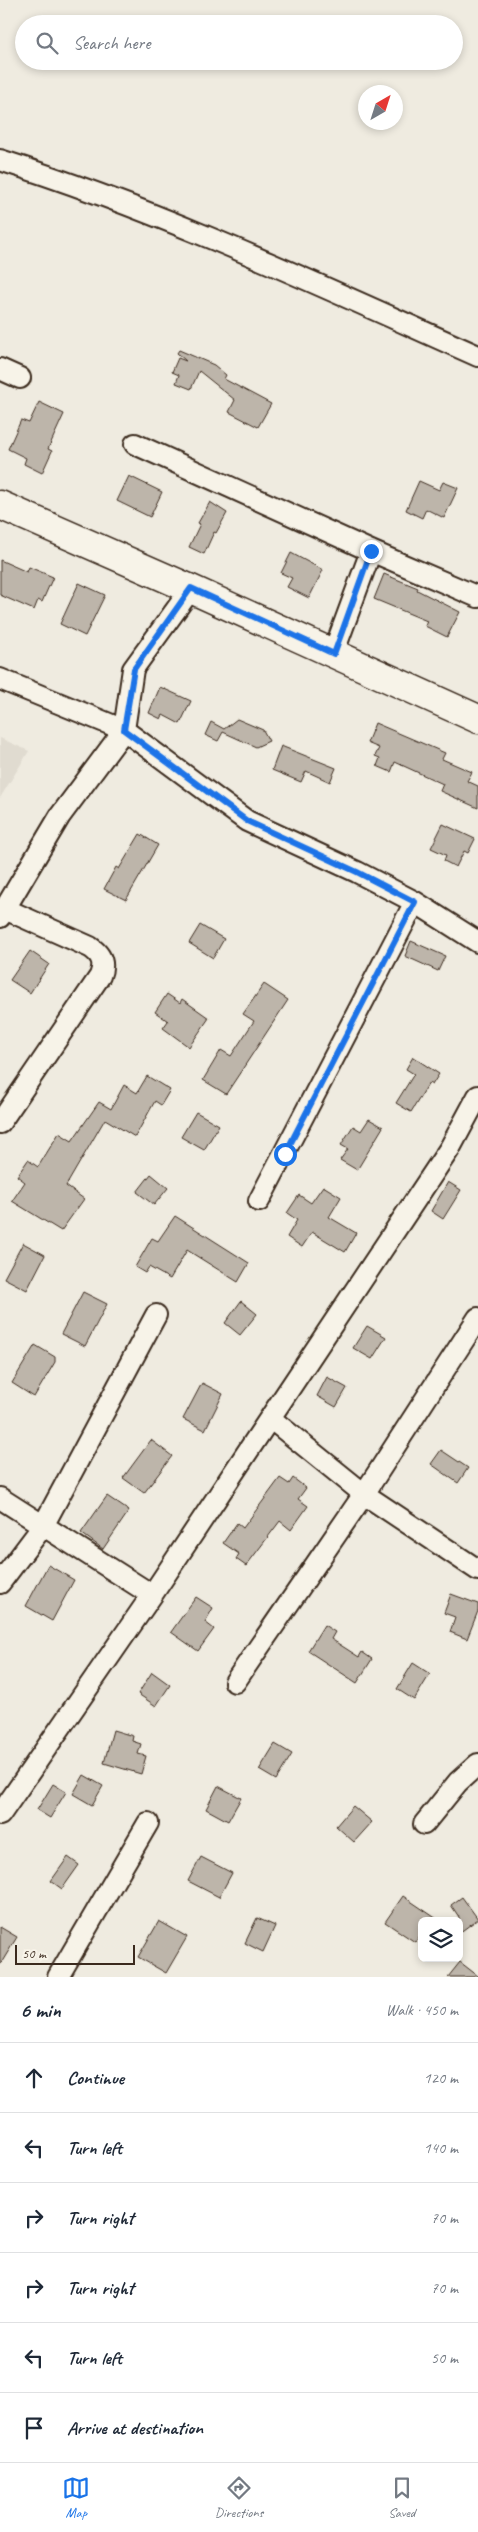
<!DOCTYPE html>
<html lang="en">
<head>
<meta charset="utf-8">
<style>
  :root { --surface:#fff; --page:#f6f6f7; --text:#1f2937; --muted:#747a83; --line:#e0e1e3; --accent:#1a73e8 }
  body { margin:0; font-family:Caveat,sans-serif; background:var(--page); color:var(--text) }
  .controls { position:absolute; right:15px; bottom:15px; display:grid; overflow:hidden; border-radius:8px; box-shadow:0 2px 8px #0003 }
  .controls button { width:45px; height:45px; display:grid; place-items:center; padding:0; border:0; border-bottom:1px solid var(--line); background:var(--surface); color:var(--text); font:25px sans-serif }
  .compass { position:absolute; left:358px; top:85px; width:45px; height:45px; border-radius:50%; background:var(--surface); box-shadow:0 2px 8px #0003; rotate:39deg }
  .scale { position:absolute; left:15px; bottom:12px; width:120px; box-sizing:border-box; padding-left:5px; border:2px solid #3b2a1e; border-top:0; font-size:14px; line-height:18px; white-space:nowrap; color:#3b2a1e; -webkit-text-stroke:4px #f7f3e8; paint-order:stroke }
  .stop { position:absolute; width:15px; height:15px; margin:-11px; border:4px solid #1a73e8; border-radius:50%; background:#fff }
  .stop.end { background:#1a73e8; border-color:#fff; box-shadow:0 1px 5px #0008 }
  .list { margin:0; padding:0; list-style:none }
  h2 { display:flex; justify-content:space-between; align-items:center; height:65px; margin:0; padding:0 20px; font-size:21px }
  h2 small { font-size:16px; font-weight:400; color:var(--muted) }
  .list li { display:grid; grid-template-columns:32px 1fr auto; gap:15px; align-items:center; box-sizing:border-box; height:70px; padding:0 20px; border-top:1px solid var(--line) }
  .list b { display:block; font-size:19px; white-space:nowrap }
  .list em { font-size:16px; font-style:normal; color:var(--muted) }
  .icon { flex:none; width:28px; height:28px; fill:none; stroke:currentColor; stroke-width:2; stroke-linecap:round; stroke-linejoin:round }
  .map { position:relative; flex:none; width:478px; height:1977px; overflow:hidden }
  .search { position:absolute; background:var(--surface); box-shadow:0 2px 8px #0003; left:15px; right:15px; top:15px; height:55px; display:flex; align-items:center; gap:12px; box-sizing:border-box; padding:0 18px; border-radius:28px; color:var(--muted); font-size:19px }
  .sheet { height:485px; background:var(--surface) }
  nav { display:flex; justify-content:space-around; align-items:center; box-sizing:border-box; height:70px; border-top:1px solid var(--line); background:var(--surface); font-size:14px; color:var(--muted) }
  nav a { display:grid; justify-items:center; gap:2px }
  nav .on { color:var(--accent) }
  .map>svg:first-child { display:block }
  .built { fill:#e0dbd0 }
  .building { fill:#bdb5aa; stroke:#3b2a1e }
  .lines { fill:none; stroke-linecap:round; stroke-linejoin:round }
  .street-casing { stroke:#3b2a1e; stroke-width:24 }
  .secondary-casing { stroke:#3b2a1e; stroke-width:31 }
  .street { stroke:#f7f3e8; stroke-width:20 }
  .secondary { stroke:#f7f3e8; stroke-width:28 }
  .route { stroke:#1a73e8; stroke-width:6 }
</style>
</head>
<body>
<div class="map">
<svg width="478" height="1977" viewBox="0 0 478 1977">
  <rect width="100%" height="100%" fill="#efebe0"/>
  <filter id="ink" filterUnits="userSpaceOnUse"><feTurbulence type="fractalNoise" baseFrequency=".02" numOctaves="2"/><feDisplacementMap in="SourceGraphic" scale="10" xChannelSelector="R" yChannelSelector="G"/><feConvolveMatrix kernelMatrix="1 2 1 2 8 2 1 2 1" color-interpolation-filters="sRGB"/></filter>
  <g filter="url(#ink)">
    <path class="built" d="M0,738L29,751L0,798Z"/>
    <path class="building" d="M179,350L214,365L226,375L224,379L271,404L258,427L229,412L235,400L199,371L191,389L176,383L179,375L172,372L178,358L186,361L177,353Z
      M39,402L64,414L48,449L52,451L42,473L24,464L26,458L8,449L21,420L29,423Z
      M129,476L162,492L150,517L117,501Z
      M419,481L439,490L443,482L458,488L444,518L426,509L422,518L406,510Z
      M210,502L227,513L216,533L214,532L204,554L189,547L200,524L198,523Z
      M291,553L323,570L309,598L287,587L292,578L281,573Z
      M0,560L27,572L29,567L53,577L42,602L38,600L34,610L0,595Z
      M384,574L418,588L417,590L460,612L447,637L425,626L427,621L374,599Z
      M79,583L105,595L85,636L60,624Z
      M160,687L191,701L180,724L163,715L161,719L149,713Z
      M237,719L263,730L269,741L256,747L223,732L218,741L205,735L211,722L224,729Z
      M375,723L445,753L442,759L472,772L467,781L478,786V808L440,791L443,784L395,762L391,772L377,766L380,758L375,756L379,748L367,743Z
      M281,746L336,768L330,782L306,771L301,782L272,770Z
      M443,824L475,839L468,853L464,851L456,867L444,861L446,855L431,848Z
      M140,834L158,845L126,900L104,889L116,867L119,869Z
      M200,925L224,939L213,958L189,943Z
      M411,941L445,956L438,971L405,956Z
      M30,951L49,964L30,993L10,980Z
      M264,984L288,1000L226,1094L203,1080L221,1050L231,1056L254,1021L243,1014Z
      M167,994L180,1003L182,999L209,1018L189,1047L163,1028L168,1021L155,1012Z
      M413,1057L439,1074L432,1085L429,1083L411,1112L396,1103L414,1074L406,1069Z
      M147,1076L170,1090L161,1105L155,1101L135,1137L105,1119L66,1186L84,1199L61,1231L12,1201L25,1182L17,1176L28,1160L38,1167L59,1133L72,1141L99,1102L111,1109L124,1085L137,1093Z
      M196,1112L219,1125L204,1150L181,1137Z
      M369,1119L383,1127L357,1170L340,1160L348,1149L341,1145L353,1126L361,1131Z
      M151,1174L168,1188L154,1205L137,1192Z
      M448,1182L461,1190L443,1219L431,1211Z
      M323,1186L341,1197L329,1217L356,1233L345,1252L312,1232L302,1247L287,1237L297,1220L287,1213L299,1195L311,1203Z
      M175,1216L249,1263L238,1282L187,1250L170,1279L149,1267L145,1273L135,1267L152,1238L158,1241Z
      M23,1243L45,1255L27,1290L4,1278Z
      M83,1292L107,1304L85,1346L61,1334Z
      M241,1301L257,1314L240,1335L225,1323Z
      M367,1326L386,1337L372,1359L353,1348Z
      M35,1345L55,1357V1362L34,1397L12,1383Z
      M327,1377L347,1388L336,1407L317,1396Z
      M202,1383L223,1394L205,1430L183,1419Z
      M151,1440L172,1456L144,1493L123,1478Z
      M441,1450L468,1468L458,1483L431,1464Z
      M280,1478L289,1484L293,1478L306,1488L298,1499L308,1506L291,1530L280,1521L246,1566L236,1559L239,1554L223,1543L237,1523L243,1528Z
      M107,1496L129,1511L103,1549L81,1533Z
      M48,1565L74,1580L52,1621L26,1606Z
      M451,1594L478,1604V1611L467,1639L450,1632L455,1617L444,1613Z
      M196,1597L213,1608L205,1622L214,1629L198,1651L171,1632Z
      M324,1625L335,1632L331,1639L359,1657L362,1652L372,1659L357,1683L308,1651Z
      M413,1663L430,1674L414,1700L397,1689Z
      M152,1672L170,1685L156,1706L138,1694Z
      M113,1730L133,1736L132,1741L141,1744L138,1754L146,1756L141,1774L104,1763Z
      M275,1744L292,1754L276,1780L259,1770Z
      M84,1775L103,1786L92,1805L73,1794Z
      M53,1784L66,1792L50,1818L37,1810Z
      M218,1786L241,1798L228,1821L206,1809Z
      M353,1806L372,1822L354,1842L336,1826Z
      M68,1857L79,1865L62,1889L51,1881Z
      M201,1857L232,1873L219,1897L188,1881Z
      M403,1896L440,1921H422V1933L415,1942L385,1922Z
      M462,1897L478,1919L459,1933V1917L451,1905Z
      M257,1918L275,1926L263,1952L245,1943Z
      M159,1921L187,1937L166,1973L138,1957Z
      M0,1927L17,1937L0,1965Z
      M460,1962L478,1976V1977H448Z"/>
    <g class="lines">
      <defs>
        <path id="street" d="M0,160C164,212 321,286 478,356
          M0,369L20,378
          M135,444L371,551L478,597
          M333,654L371,551
          M0,679L124,730L247,821L357,872L415,902L478,942
          M0,917L60,816L124,730L133,669L191,589
          M0,1123L100,976C105,963 102,955 90,947L5,909
          M259,1201L415,902
          M270,1418L364,1494L478,1570
          M0,1498L152,1595
          M0,1583L43,1526L156,1315
          M235,1682L364,1494L478,1318
          M0,1815L152,1595L450,1148L478,1096
          M424,1824L458,1782L478,1764
          M58,1977L148,1823"/>
        <path id="secondary" d="M0,505L191,589L478,719"/>
      </defs>
      <use href="#street" class="street-casing"/>
      <use href="#secondary" class="secondary-casing"/>
      <use href="#street" class="street"/>
      <use href="#secondary" class="secondary"/>
    </g>
  </g>
  <g class="lines" filter="url(#ink)">
    <path class="route" d="M285,1154L415,902L357,872L247,821L124,730L134,669L191,588L334,654L371,551"/>
  </g>
</svg>
<div class="controls">
<button><svg class="icon" aria-label="layers" viewBox="0 0 24 24"><path d="M12 4l9 5-9 5-9-5zM3 14l9 5 9-5"/></svg></button>
</div>
<svg class="compass" viewBox="-18 -18 36 36"><path d="M0-13l5 13h-10z" fill="#e53935"/><path d="M0 13l5-13h-10z" fill="#747a83"/></svg>
<div class="scale">50 m</div>
<div class="stop" style="left:285px;top:1154px"></div>
<div class="stop end" style="left:371px;top:551px"></div>
<div class="search"><svg class="icon" aria-label="search" viewBox="0 0 24 24"><circle cx="10" cy="10" r="6"/><path d="M15 15l6 6"/></svg>Search here</div>
</div>
<section class="sheet">
<h2>6 min<small>Walk · 450 m</small></h2>
<ul class="list">
<li><svg class="icon" aria-label="ahead" viewBox="0 0 24 24"><path d="M12 20V5M6 11l6-6 6 6"/></svg><div><b>Continue</b></div><em>120 m</em></li>
<li><svg class="icon" aria-label="left" viewBox="0 0 24 24"><path d="M17 20v-9H6M10 6l-5 5 5 5"/></svg><div><b>Turn left</b></div><em>140 m</em></li>
<li><svg class="icon" aria-label="right" viewBox="0 0 24 24"><path d="M7 20v-9h11M14 6l5 5-5 5"/></svg><div><b>Turn right</b></div><em>70 m</em></li>
<li><svg class="icon" aria-label="right" viewBox="0 0 24 24"><path d="M7 20v-9h11M14 6l5 5-5 5"/></svg><div><b>Turn right</b></div><em>70 m</em></li>
<li><svg class="icon" aria-label="left" viewBox="0 0 24 24"><path d="M17 20v-9H6M10 6l-5 5 5 5"/></svg><div><b>Turn left</b></div><em>50 m</em></li>
<li><svg class="icon" aria-label="arrive" viewBox="0 0 24 24"><path d="M6 21V4h12l-3 4 3 4H6"/></svg><div><b>Arrive at destination</b></div></li>
</ul>
</section>
<nav>
<a class="on"><svg class="icon" aria-label="map" viewBox="0 0 24 24"><path d="M3 6l6-2 6 2 6-2v14l-6 2-6-2-6 2zM9 4v14M15 6v14"/></svg>Map</a>
<a><svg class="icon" aria-label="directions" viewBox="0 0 24 24"><path d="M12 3l9 9-9 9-9-9zM9 14v-3h6M13 9l2 2-2 2"/></svg>Directions</a>
<a><svg class="icon" aria-label="saved" viewBox="0 0 24 24"><path d="M7 4h10v16l-5-4-5 4z"/></svg>Saved</a>
</nav>
</body>
</html>
